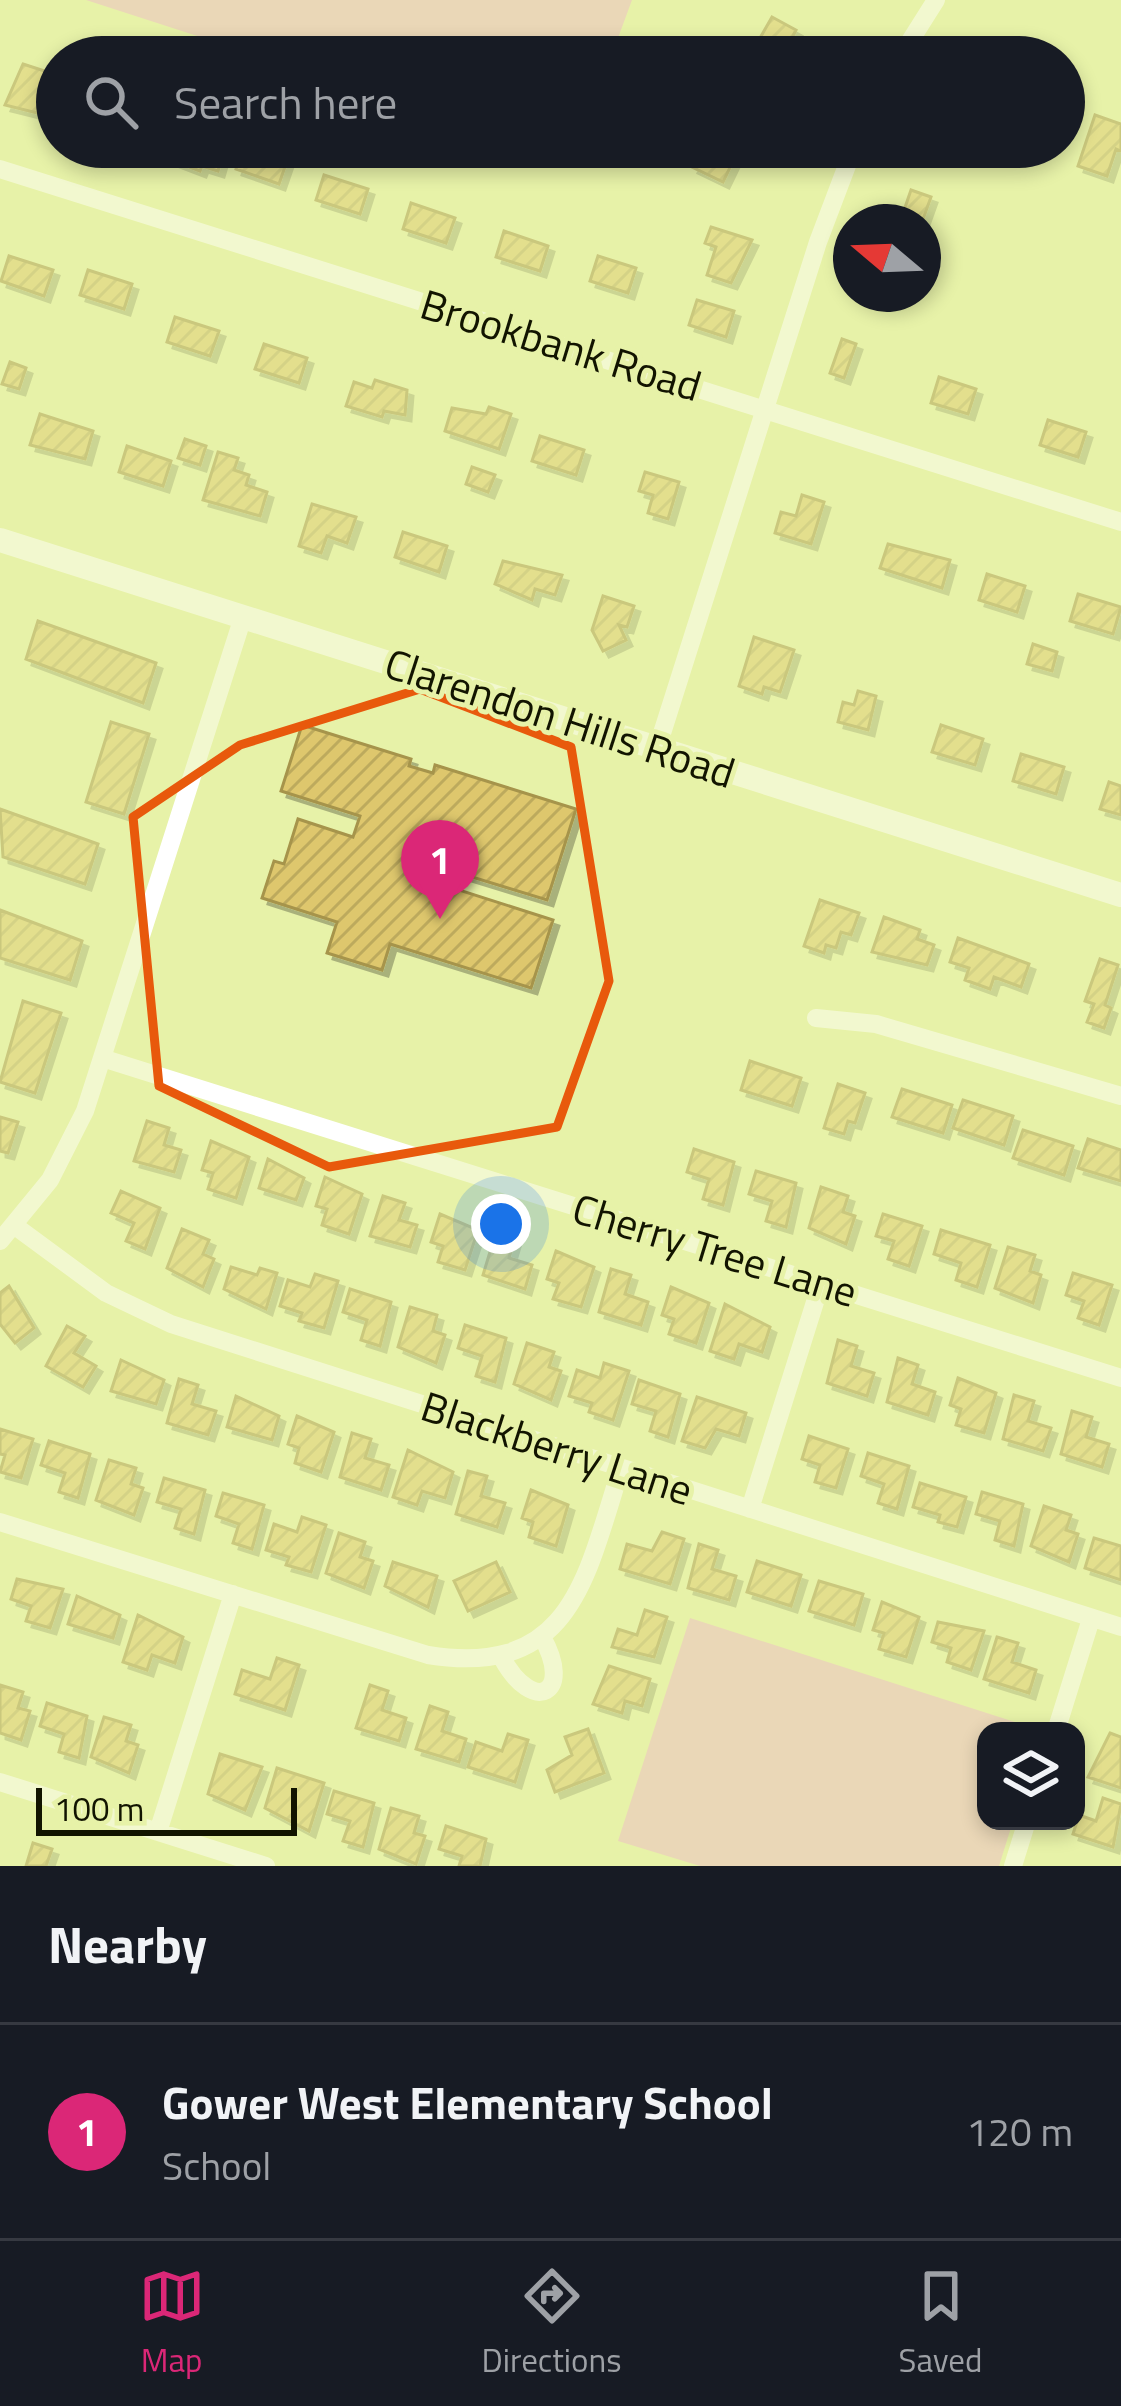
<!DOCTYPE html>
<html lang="en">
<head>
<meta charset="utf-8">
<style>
  :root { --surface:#171b24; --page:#242831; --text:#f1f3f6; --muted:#9ea1a6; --line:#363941; --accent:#db2777 }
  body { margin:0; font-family:"Titillium Web",sans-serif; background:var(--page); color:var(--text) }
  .controls { position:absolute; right:36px; bottom:36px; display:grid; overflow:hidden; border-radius:24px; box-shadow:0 6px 18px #0003 }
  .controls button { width:108px; height:108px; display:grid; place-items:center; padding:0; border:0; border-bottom:3px solid var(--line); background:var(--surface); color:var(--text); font:60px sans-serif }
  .compass { position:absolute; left:833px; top:204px; width:108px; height:108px; border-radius:50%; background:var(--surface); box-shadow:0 6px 18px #0003; rotate:289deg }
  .scale { position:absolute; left:36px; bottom:30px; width:261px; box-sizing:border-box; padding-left:12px; border:6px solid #121400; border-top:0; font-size:33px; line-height:42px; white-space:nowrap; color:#121400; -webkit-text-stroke:9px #e7f2a8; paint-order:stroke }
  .you { position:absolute; left:501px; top:1224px; width:42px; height:42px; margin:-30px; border:9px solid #fff; border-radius:50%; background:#1a73e8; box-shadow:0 0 0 18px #1a73e833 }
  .badge { display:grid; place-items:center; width:78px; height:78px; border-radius:50%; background:var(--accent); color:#fff; font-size:39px; font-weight:700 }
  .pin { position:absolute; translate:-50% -99px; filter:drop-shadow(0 3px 6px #0008) }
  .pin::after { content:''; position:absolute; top:63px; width:42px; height:36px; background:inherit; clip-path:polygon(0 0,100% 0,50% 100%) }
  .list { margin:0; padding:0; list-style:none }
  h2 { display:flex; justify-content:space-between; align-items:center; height:156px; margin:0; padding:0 48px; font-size:51px }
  h2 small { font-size:39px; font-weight:400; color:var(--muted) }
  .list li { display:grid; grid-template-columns:78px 1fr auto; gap:36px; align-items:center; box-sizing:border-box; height:216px; padding:0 48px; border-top:3px solid var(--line) }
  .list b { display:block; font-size:45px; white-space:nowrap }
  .list p { margin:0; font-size:39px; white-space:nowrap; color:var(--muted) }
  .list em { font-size:39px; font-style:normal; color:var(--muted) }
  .icon { flex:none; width:66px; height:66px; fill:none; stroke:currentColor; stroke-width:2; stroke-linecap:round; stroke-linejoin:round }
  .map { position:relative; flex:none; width:1121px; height:1866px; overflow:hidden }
  .search { position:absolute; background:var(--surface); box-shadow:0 6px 18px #0003; left:36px; right:36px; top:36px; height:132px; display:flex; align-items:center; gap:30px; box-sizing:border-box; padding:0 42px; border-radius:66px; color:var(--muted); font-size:45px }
  .sheet { height:372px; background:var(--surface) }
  nav { display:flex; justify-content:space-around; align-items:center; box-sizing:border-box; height:168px; border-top:3px solid var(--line); background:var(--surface); font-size:33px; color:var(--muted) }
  nav a { display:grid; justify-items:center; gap:6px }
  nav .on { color:var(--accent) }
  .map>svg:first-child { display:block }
  .green { fill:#eeb6ca }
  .building { fill:url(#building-hatch); stroke:#a6944b; stroke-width:3; filter:url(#shadow) }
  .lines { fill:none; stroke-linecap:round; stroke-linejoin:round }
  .minor { stroke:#fff; stroke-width:18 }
  .tertiary { stroke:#fff; stroke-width:24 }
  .marked { fill:none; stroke:#e8590c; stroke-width:9; stroke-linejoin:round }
  .labels { text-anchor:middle; stroke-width:10; stroke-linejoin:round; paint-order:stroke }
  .street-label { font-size:42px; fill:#121400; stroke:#e7f2a8 }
</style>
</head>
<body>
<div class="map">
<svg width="1121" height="1866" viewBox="0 0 1121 1866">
  <defs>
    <pattern id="building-hatch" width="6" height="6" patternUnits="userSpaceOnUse" patternTransform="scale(3)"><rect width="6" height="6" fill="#dec76d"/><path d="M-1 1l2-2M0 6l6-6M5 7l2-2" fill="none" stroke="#bdaa5d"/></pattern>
    <filter id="shadow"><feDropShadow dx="6" dy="6" stdDeviation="0" flood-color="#0004"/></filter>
  </defs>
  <rect width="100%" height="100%" fill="#e7f2a8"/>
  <path class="green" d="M86,0H632L611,57H262Z
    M690,1618L1043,1731H986V1821H1013L999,1866H700L618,1841Z"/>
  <path class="building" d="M772,17L796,30L782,57H763L766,51L756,45Z
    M23,64L57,75L49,116L5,105Z
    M1095,115L1121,124V151L1116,149L1107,176L1078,166Z
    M178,147H225L218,171L202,166L200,171L174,161Z
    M243,147L288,158L279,184L236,169Z
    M702,147H740L723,182L692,167Z
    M324,175L368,189L360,214L316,200Z
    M911,190L931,197L922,222H900Z
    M411,203L455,218L446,243L403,229Z
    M711,227L752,240L731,283L707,275L716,247L705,243Z
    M504,231L548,246L540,271L496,257Z
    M9,256L53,270L44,296L1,281Z
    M598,256L636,268L628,293L590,281Z
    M88,270L132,284L124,309L80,295Z
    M697,300L734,311L726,337L689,325Z
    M175,317L219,331L210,356L167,342Z
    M842,339L856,344L844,378L830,373Z
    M264,344L307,358L299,383L255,369Z
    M10,362L26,368L19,389L2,384Z
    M939,377L976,389L968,414L931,403Z
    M375,380L407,390L405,415L384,411L382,417L346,406L354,382L372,388Z
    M489,407L511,414L499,449L445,431L452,408L486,414Z
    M40,414L93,431L85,459L30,445Z
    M1048,420L1086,432L1078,457L1040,445Z
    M540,436L584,450L576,475L532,461Z
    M185,439L206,446L200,465L178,458Z
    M127,446L171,461L163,486L119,472Z
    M218,452L238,458L234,470L249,475L246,485L267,492L260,516L203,500Z
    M472,467L495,475L488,492L466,484Z
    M645,472L679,482L668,519L648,513L653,495L639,491Z
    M802,495L824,502L811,544L775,533L781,512L796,516Z
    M312,504L356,517L347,543L327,536L321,553L299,546Z
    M403,532L447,546L439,572L395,557Z
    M888,544L950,560L942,588L880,568Z
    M503,561L562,575L555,595L535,589L532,600L495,584Z
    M987,574L1025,586L1017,612L979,600Z
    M1078,594L1121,607L1113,634L1070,621Z
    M603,596L634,606L627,627L619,625L626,640L603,651L592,630Z
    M38,621L156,663L143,703L26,659Z
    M754,637L794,650L780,692L764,687L762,694L739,686Z
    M1033,644L1057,652L1052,671L1027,664Z
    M858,691L876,696L868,730L838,722L843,702L854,705Z
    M111,722L149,734L124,814L86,802Z
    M302,725L411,759L409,766L433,773L435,765L576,809L547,900L417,860L412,875L553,920L531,988L390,944L382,970L327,953L337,922L262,898L274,861L284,864L298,819L353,837L360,816L281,791Z
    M941,725L983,739L975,765L932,752Z
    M1021,754L1064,767L1056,794L1013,781Z
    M1109,782L1121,786V815L1100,809Z
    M0,809L98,844L85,884L3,857Z
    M820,900L859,913L851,935L841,932L836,948L826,945L824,953L804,946Z
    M0,910L82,941L70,980L0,958Z
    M884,917L920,930L917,939L934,945L927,965L872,952Z
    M958,938L1029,964L1021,987L994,977L990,989L965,980L969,968L950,962Z
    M1100,959L1118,965L1105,1005L1111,1008L1104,1028L1087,1022L1094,1004L1085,1001Z
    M23,1001L61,1013L35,1093L0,1082Z
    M750,1061L801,1078L792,1106L741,1090Z
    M838,1084L865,1093L855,1123L848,1121L844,1134L824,1128Z
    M902,1089L952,1105L943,1133L892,1117Z
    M963,1100L1013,1116L1004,1145L953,1128Z
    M0,1117L18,1122L8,1153L0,1151Z
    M147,1121L169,1128L164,1145L181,1150L174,1172L134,1161Z
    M1023,1130L1073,1146L1064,1175L1013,1158Z
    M1088,1139L1121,1150V1181L1078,1168Z
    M211,1141L249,1157L236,1198L208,1189L213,1173L202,1170Z
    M694,1149L734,1162L723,1205L703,1199L709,1179L687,1172Z
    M268,1159L304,1178L296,1200L259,1188Z
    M756,1171L796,1183L786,1227L766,1221L772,1201L749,1194Z
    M325,1177L362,1194L349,1234L322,1225L327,1209L316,1206Z
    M821,1187L848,1196L843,1212L855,1216L846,1244L809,1228Z
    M121,1191L160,1208L145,1249L126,1241L134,1223L111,1213Z
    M383,1196L405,1203L399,1220L417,1225L410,1247L370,1236Z
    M440,1214L478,1230L465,1270L438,1262L443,1246L431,1242Z
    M883,1214L922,1226L909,1266L888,1259L894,1241L876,1236Z
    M182,1229L209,1240L203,1254L214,1259L203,1287L167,1268Z
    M941,1230L990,1245L977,1287L956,1280L961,1263L934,1254Z
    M496,1232L515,1238L509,1258L532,1265L525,1289L483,1275Z
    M1008,1247L1035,1255L1030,1271L1041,1275L1033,1303L995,1288Z
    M556,1251L594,1267L581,1307L553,1299L559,1283L547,1279Z
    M231,1267L257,1275L260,1268L277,1273L266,1309L224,1289Z
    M611,1269L631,1275L625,1294L648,1302L641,1325L599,1312Z
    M1073,1273L1112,1285L1099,1325L1078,1318L1084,1301L1066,1295Z
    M315,1274L338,1281L324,1328L299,1321L302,1313L280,1306L288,1280L310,1287Z
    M9,1286L34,1328L15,1343L0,1324V1293Z
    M671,1287L709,1303L696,1343L669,1334L674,1319L662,1315Z
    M350,1289L391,1302L380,1346L361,1340L367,1320L343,1312Z
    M725,1304L770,1327L762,1352L739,1344L734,1359L710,1351Z
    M410,1307L437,1315L433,1331L445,1335L436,1363L398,1347Z
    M465,1325L506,1338L495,1382L476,1376L482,1356L458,1348Z
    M67,1326L85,1336L74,1353L96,1366L83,1387L46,1366Z
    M838,1340L857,1346L851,1366L874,1373L867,1396L827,1383Z
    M527,1343L554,1352L549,1367L561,1371L551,1400L514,1384Z
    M898,1358L918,1365L912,1384L935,1392L928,1415L887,1402Z
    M121,1360L164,1380L156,1404L111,1391Z
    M604,1363L629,1371L613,1420L589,1412L592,1403L569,1396L577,1370L600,1378Z
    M958,1378L996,1393L984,1433L956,1425L961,1409L950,1405Z
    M179,1379L198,1385L192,1404L216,1411L208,1435L167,1423Z
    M639,1380L680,1394L668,1437L650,1431L656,1411L632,1404Z
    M1014,1395L1034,1401L1028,1421L1051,1428L1043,1451L1003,1439Z
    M236,1396L279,1416L272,1440L227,1427Z
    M697,1397L746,1413L739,1436L716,1429L705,1448L682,1441Z
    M1072,1411L1092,1417L1086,1437L1109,1444L1102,1467L1061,1454Z
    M297,1416L334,1432L321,1472L295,1463L299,1448L288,1444Z
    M0,1429L33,1439L21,1478L0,1472L5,1455L0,1454Z
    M352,1433L371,1439L365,1458L389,1465L381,1490L340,1477Z
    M809,1436L848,1449L836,1488L815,1482L820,1465L802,1459Z
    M49,1441L90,1454L78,1498L59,1492L65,1473L41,1465Z
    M408,1450L453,1472L445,1498L422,1491L417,1505L393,1497Z
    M868,1453L909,1466L897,1509L878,1503L884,1484L861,1476Z
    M109,1460L136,1468L131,1484L143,1488L134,1515L96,1500Z
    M468,1471L487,1476L481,1496L505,1503L497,1527L456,1514Z
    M164,1478L205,1490L194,1534L175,1528L181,1509L157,1502Z
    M920,1483L966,1497L957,1527L938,1522L940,1515L913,1507Z
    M531,1490L568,1505L556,1546L529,1537L533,1522L522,1518Z
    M982,1492L1023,1504L1014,1546L995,1540L1000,1521L976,1514Z
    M223,1493L264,1505L252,1549L233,1543L239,1524L216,1516Z
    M1044,1506L1071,1515L1066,1530L1078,1534L1069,1562L1031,1546Z
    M302,1517L326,1525L311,1572L286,1565L289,1557L266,1550L274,1524L297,1532Z
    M662,1532L684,1539L670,1584L620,1569L627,1544L652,1551Z
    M339,1533L365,1542L360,1557L373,1561L364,1588L326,1573Z
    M1094,1538L1121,1546V1580L1085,1568Z
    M699,1544L718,1550L712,1569L736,1576L729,1600L688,1588Z
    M757,1561L801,1575L791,1606L747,1592Z
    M393,1562L437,1576L428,1607L385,1586Z
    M496,1562L510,1592L468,1611L454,1581Z
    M17,1579L63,1589L50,1628L26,1621L31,1606L11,1599Z
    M819,1581L863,1594L854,1625L809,1611Z
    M77,1596L120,1615L113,1638L68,1624Z
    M882,1602L919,1617L906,1657L879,1649L884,1633L873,1630Z
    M645,1610L667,1617L654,1657L612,1647L618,1629L637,1635Z
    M138,1615L183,1637L175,1663L152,1655L147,1670L123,1662Z
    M938,1622L984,1631L971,1670L947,1662L951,1648L932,1642Z
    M997,1637L1018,1643L1012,1662L1036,1670L1029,1693L984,1679Z
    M277,1658L299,1665L285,1710L235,1694L242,1670L270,1679Z
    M609,1666L650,1679L642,1706L625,1701L622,1713L593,1704Z
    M0,1685L23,1692L18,1708L30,1711L21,1740L0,1733Z
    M370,1685L388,1691L382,1710L406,1718L399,1741L356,1728Z
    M47,1703L87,1716L79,1758L59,1752L64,1734L40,1726Z
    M430,1706L448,1712L442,1731L466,1739L459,1762L416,1749Z
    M104,1717L131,1725L126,1741L138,1745L129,1773L91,1757Z
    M588,1729L604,1773L555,1792L547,1770L572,1755L565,1737Z
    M1110,1733L1121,1737V1788L1088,1777Z
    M508,1734L528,1740L515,1782L468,1767L476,1742L502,1751Z
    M220,1754L262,1767L245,1810L208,1794Z
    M277,1768L324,1783L309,1831L265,1808Z
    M334,1791L374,1803L363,1847L343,1841L350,1821L327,1814Z
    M1103,1798L1121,1804L1113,1847L1073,1834L1079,1815L1096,1821Z
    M391,1808L419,1816L414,1833L425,1836L416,1864L379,1849Z
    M446,1826L486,1839L480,1866H459L462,1856L439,1849Z
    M33,1843L52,1849L46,1866H26Z"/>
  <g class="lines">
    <path class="minor" d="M900,57L936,0
      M0,169L1121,522
      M657,749L818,242L854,147
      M816,1018L876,1024L1121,1096
      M102,1058L1121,1378
      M15,1226L106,1293L171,1324L1121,1627
      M0,1241L50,1180L85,1111L243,617
      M750,1509L821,1283
      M0,1522L428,1655C571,1678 586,1578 621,1468
      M502,1658C534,1716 574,1693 542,1637
      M1056,1731L1091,1619
      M0,1782L266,1866
      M158,1832L233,1594
      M1013,1866L1027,1821"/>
    <path class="tertiary" d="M0,540L1121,895"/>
  </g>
  <path d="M0 0H1121V1866H0ZM420,689L571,747L609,981L557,1127L329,1167L159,1086L133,817L240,745Z" fill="#e7f2a8" fill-opacity=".55" fill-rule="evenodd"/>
  <path class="marked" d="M420,689L571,747L609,981L557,1127L329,1167L159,1086L133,817L240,745Z"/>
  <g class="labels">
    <g class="street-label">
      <text transform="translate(561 345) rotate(17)" y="15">Brookbank Road</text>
      <text transform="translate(560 718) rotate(18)" y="15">Clarendon Hills Road</text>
      <text transform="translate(715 1250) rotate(17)" y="15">Cherry Tree Lane</text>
      <text transform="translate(557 1448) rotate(18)" y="15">Blackberry Lane</text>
    </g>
  </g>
</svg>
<div class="controls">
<button><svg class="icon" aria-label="layers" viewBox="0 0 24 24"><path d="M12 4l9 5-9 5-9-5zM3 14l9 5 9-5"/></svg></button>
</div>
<svg class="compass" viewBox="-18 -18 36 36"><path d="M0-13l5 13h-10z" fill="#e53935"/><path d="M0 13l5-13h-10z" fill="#9ea1a6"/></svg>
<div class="scale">100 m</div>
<div class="you"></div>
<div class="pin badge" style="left:440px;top:919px">1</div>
<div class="search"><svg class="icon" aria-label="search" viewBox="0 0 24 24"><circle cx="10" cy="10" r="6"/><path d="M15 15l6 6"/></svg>Search here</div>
</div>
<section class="sheet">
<h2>Nearby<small></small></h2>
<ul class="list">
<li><span class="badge">1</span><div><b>Gower West Elementary School</b><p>School</p></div><em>120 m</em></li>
</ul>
</section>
<nav>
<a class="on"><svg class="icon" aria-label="map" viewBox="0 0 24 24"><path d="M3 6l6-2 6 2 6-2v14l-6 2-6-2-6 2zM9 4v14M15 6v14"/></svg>Map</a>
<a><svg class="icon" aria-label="directions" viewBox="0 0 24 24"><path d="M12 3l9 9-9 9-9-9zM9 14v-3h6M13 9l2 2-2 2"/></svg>Directions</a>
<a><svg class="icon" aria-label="saved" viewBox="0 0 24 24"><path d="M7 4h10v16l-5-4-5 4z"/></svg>Saved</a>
</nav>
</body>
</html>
